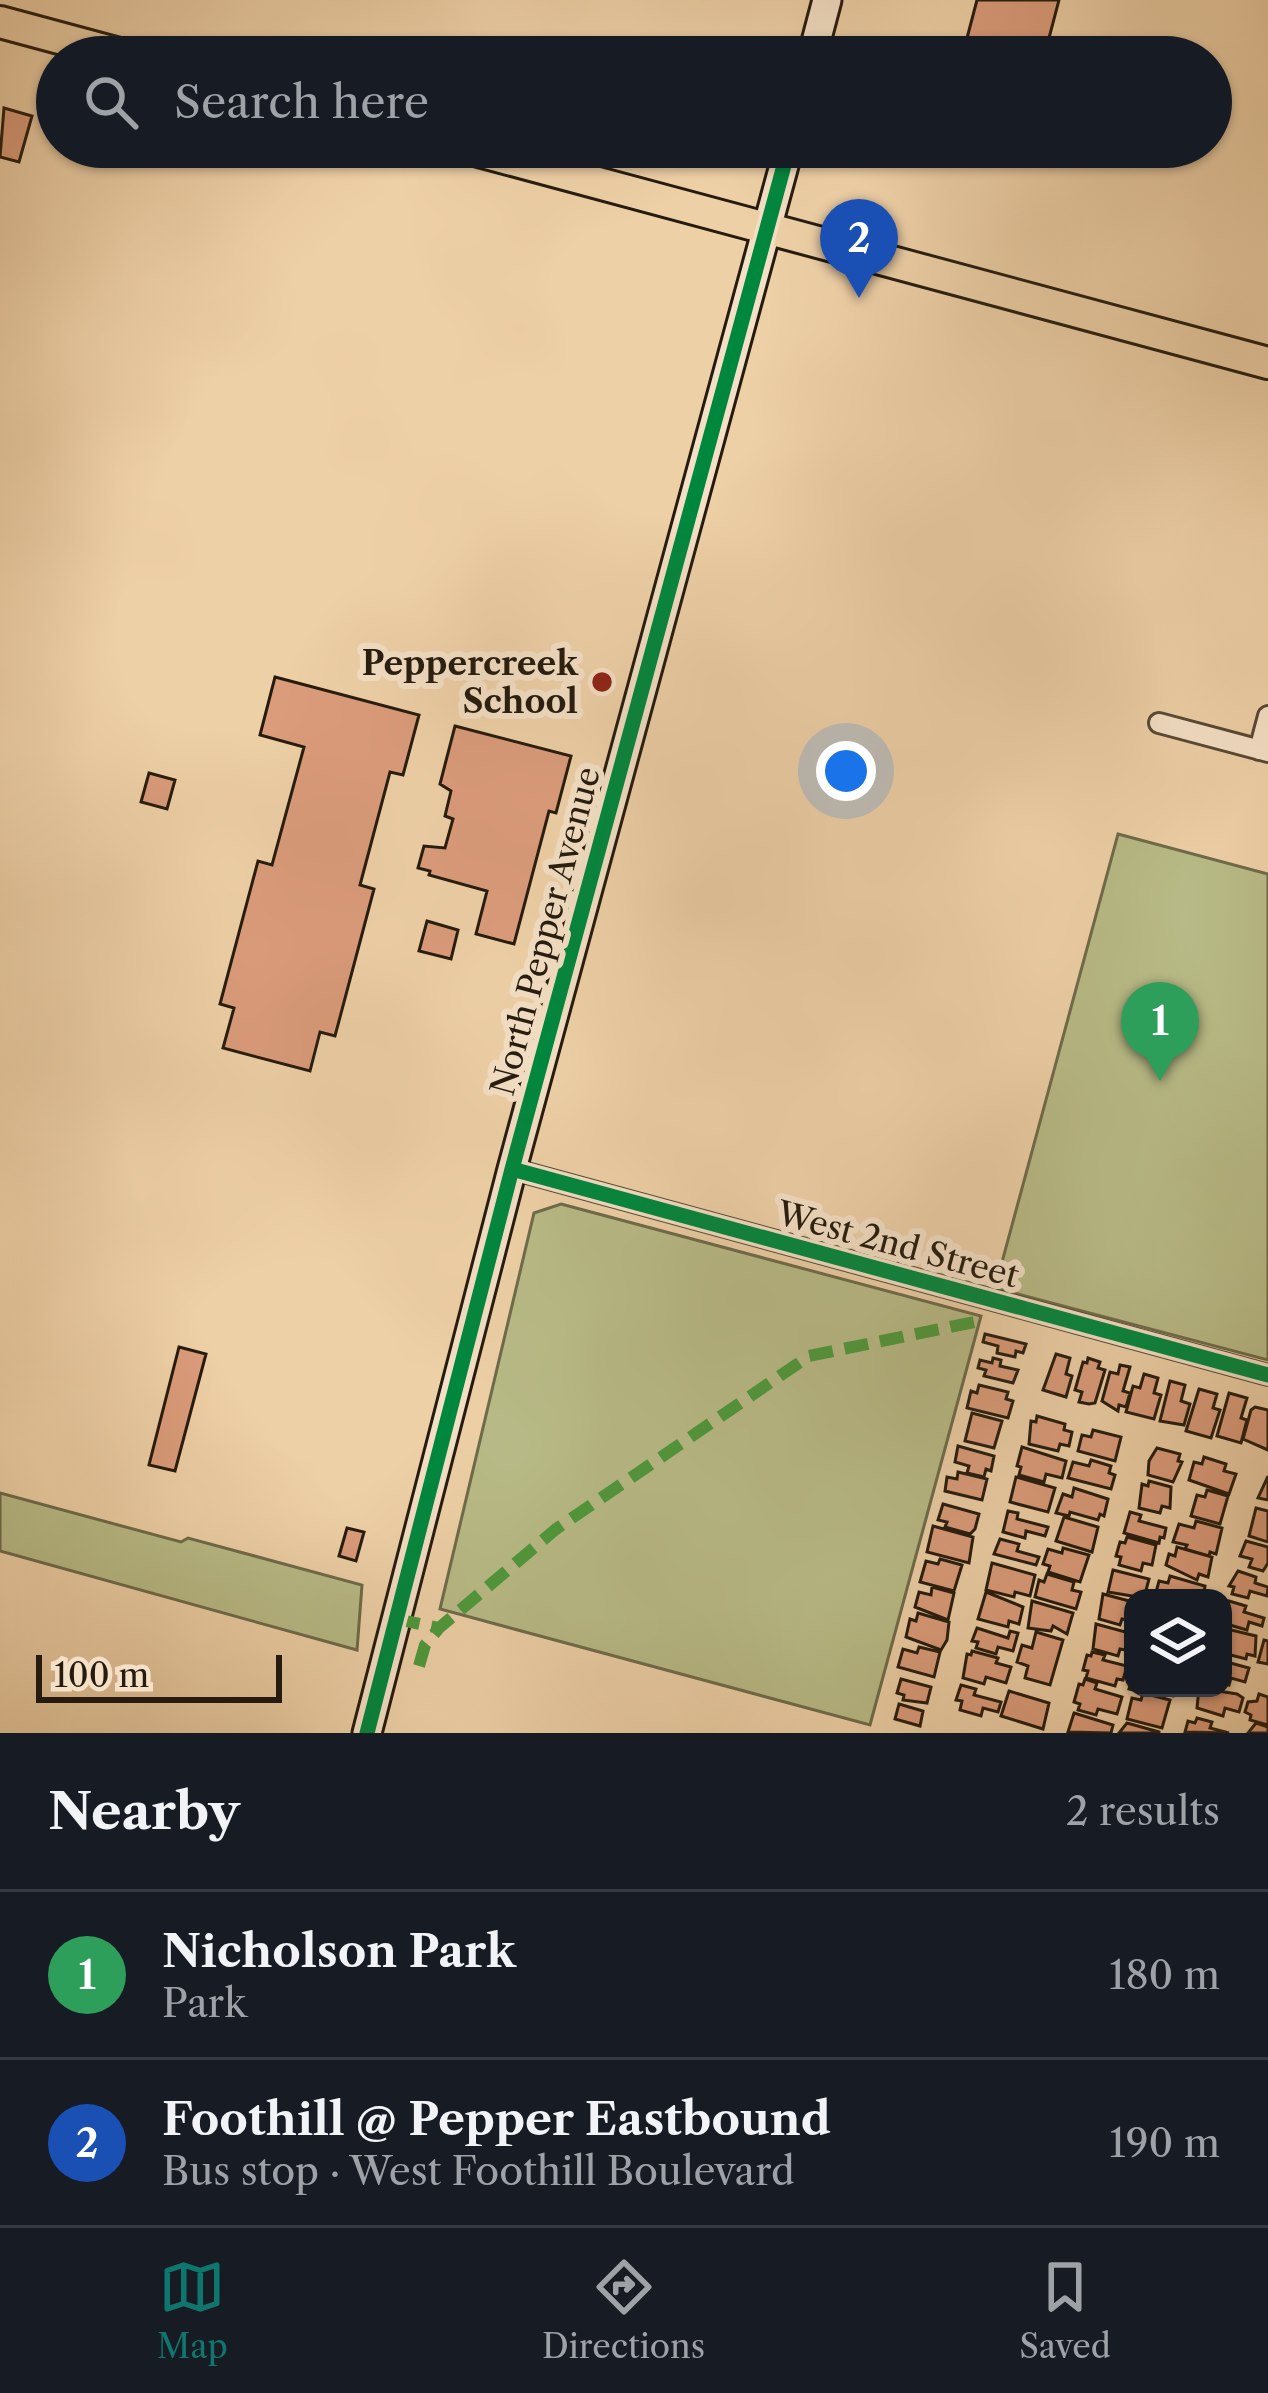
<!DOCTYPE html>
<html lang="en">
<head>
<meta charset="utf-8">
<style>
  :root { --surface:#171b24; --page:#20242c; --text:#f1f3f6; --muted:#9ea1a6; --line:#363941; --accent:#0f766e }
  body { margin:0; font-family:"Libre Caslon Text",serif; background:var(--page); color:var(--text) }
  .controls { position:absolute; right:36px; bottom:36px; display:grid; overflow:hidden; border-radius:24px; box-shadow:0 3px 9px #0004 }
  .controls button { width:108px; height:108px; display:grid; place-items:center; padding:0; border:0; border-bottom:3px solid var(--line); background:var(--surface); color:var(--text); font:60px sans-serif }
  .scale { position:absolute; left:36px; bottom:30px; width:246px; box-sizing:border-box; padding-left:12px; border:6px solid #251b0e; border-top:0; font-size:33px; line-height:42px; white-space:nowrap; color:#251b0e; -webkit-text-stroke:9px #f4e0c6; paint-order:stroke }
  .you { position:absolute; left:846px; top:771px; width:42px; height:42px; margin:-30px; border:9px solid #fff; border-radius:50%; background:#1a73e8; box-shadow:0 0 0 18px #1a73e833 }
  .badge { display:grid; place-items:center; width:78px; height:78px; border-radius:50%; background:var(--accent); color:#fff; font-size:39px; font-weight:700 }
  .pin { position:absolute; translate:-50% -99px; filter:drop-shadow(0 3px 6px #0008) }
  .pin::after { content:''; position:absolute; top:63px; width:42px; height:36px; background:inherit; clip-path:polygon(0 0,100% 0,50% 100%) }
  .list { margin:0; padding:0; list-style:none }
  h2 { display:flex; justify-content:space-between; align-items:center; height:156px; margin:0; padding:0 48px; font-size:51px }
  h2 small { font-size:39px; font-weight:400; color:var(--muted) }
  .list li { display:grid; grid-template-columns:78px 1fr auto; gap:36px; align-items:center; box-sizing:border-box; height:168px; padding:0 48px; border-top:3px solid var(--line) }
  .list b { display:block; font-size:45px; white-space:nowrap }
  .list p { margin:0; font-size:39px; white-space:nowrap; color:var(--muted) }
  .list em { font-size:39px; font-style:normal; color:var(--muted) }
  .icon { flex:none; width:66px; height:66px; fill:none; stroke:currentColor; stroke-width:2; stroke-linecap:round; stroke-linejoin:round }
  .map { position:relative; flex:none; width:1268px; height:1733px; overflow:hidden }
  .search { position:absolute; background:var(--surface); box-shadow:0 3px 9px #0004; left:36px; right:36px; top:36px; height:132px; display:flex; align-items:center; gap:30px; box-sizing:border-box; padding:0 42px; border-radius:66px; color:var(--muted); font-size:45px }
  .sheet { height:492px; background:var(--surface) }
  nav { display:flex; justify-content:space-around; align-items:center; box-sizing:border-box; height:168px; border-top:3px solid var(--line); background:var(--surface); font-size:33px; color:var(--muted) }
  nav a { display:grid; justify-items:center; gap:6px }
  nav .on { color:var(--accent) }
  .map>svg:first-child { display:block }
  .green { fill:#b8bb87; stroke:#6e6b4a; stroke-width:3 }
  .building { fill:#db9c7b; stroke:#251b0e; stroke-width:3 }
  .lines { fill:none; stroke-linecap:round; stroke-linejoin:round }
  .minor-casing { stroke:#574834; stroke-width:24 }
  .secondary-casing { stroke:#251b0e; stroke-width:33 }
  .primary-casing { stroke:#251b0e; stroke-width:36 }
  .minor { stroke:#f4e0c6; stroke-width:18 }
  .secondary { stroke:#f4e0c6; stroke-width:27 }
  .primary { stroke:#eed0a7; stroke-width:30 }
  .quiet { stroke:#4e993c; stroke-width:12; stroke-dasharray:24 12; stroke-linecap:butt }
  .cycleway-casing { stroke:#f4e0c6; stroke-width:22 }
  .cycleway { stroke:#00873e; stroke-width:15 }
  .poi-dot { fill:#8f2418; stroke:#f4e0c6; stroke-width:4.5 }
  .labels { text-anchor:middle; stroke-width:12; stroke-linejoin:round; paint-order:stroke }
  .poi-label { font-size:33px; font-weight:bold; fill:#251b0e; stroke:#f4e0c6; text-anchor:end }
  .street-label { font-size:33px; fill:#251b0e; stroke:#f4e0c6 }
</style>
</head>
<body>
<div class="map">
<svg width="1268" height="1733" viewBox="0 0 1268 1733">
  <rect width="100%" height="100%" fill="#eed0a7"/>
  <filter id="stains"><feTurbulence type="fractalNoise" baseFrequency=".00167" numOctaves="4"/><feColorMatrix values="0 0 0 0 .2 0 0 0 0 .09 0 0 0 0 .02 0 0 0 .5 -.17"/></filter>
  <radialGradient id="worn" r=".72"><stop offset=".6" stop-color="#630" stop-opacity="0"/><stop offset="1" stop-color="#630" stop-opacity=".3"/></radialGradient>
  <path class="green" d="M1118,834L1268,874V1360L995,1288Z
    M561,1204L981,1316L870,1725L440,1609L534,1213Z
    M0,1493L181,1542L188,1538L362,1585L357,1650L0,1551Z"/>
  <path class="building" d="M977,0H1059L1044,57H962Z
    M4,108L32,116L19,162L0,157Z
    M275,677L419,715L403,775L390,772L360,885L374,889L335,1036L320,1032L310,1071L223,1048L234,1008L220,1004L258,861L272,865L304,747L260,735Z
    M455,726L571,756L556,813L549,811L514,944L476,934L487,891L429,875L430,871L418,868L424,846L445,848L453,819L445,816L451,791L440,784Z
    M149,773L175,780L167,809L141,802Z
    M427,921L458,930L451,959L419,951Z
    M985,1334L1026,1344L1023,1353L1016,1351L1015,1357L997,1353L998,1346L983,1342Z
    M179,1347L206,1354L175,1471L149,1465Z
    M1056,1354L1070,1358L1066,1374L1072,1376L1066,1397L1043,1390Z
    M993,1358L1001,1360L1000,1366L1018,1370L1013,1383L984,1376L986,1370L978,1368L980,1360L992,1363Z
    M1088,1358L1100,1362L1098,1368L1105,1370L1095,1403L1089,1404L1079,1402L1082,1392L1075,1390L1083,1362L1087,1363Z
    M1120,1365L1130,1367L1123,1391L1130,1393L1126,1407L1119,1405L1118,1411L1102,1401L1110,1372L1118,1374Z
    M1144,1374L1158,1378L1154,1393L1161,1395L1154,1419L1126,1412L1133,1386L1140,1388Z
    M1170,1381L1185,1385L1181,1401L1190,1404L1184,1425L1160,1421Z
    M979,1385L1008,1392L1006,1399L1013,1401L1008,1418L967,1408L971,1391L977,1393Z
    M1199,1389L1217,1394L1213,1408L1220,1410L1211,1438L1186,1431Z
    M1229,1393L1247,1398L1241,1418L1247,1420L1241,1443L1217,1436Z
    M1255,1407L1268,1410V1450L1243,1439L1251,1410Z
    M972,1413L1002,1421L994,1448L965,1441Z
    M1037,1416L1065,1424L1064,1430L1072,1432L1069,1446L1060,1444L1058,1451L1029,1444L1031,1421L1036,1422Z
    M1093,1430L1121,1437L1115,1461L1078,1451L1082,1435L1091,1437Z
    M958,1446L994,1456L991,1471L986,1469L984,1477L967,1473L969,1466L955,1462Z
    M1022,1447L1066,1461L1062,1478L1046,1474L1044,1482L1019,1475L1021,1467L1017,1466Z
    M1157,1448L1180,1454L1178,1461L1182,1462L1173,1482L1148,1475L1149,1461Z
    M1204,1457L1226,1464L1224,1471L1236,1474L1229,1494L1189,1480L1194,1462L1202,1464Z
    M1091,1460L1111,1466L1109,1473L1115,1475L1111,1489L1068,1478L1073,1462L1089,1466Z
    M958,1472L987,1479L982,1500L945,1491L947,1477L957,1479Z
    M1268,1476V1500L1258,1498Z
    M1016,1477L1055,1488L1048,1512L1010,1502Z
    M1149,1481L1171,1487L1170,1508L1162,1506L1160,1513L1139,1508L1142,1484L1148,1486Z
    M1074,1488L1108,1499L1104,1516L1100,1514L1098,1520L1070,1512L1069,1516L1056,1513L1063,1494L1072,1497Z
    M1207,1490L1228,1496L1220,1524L1191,1516L1197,1495L1205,1497Z
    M943,1504L979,1514L975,1529L970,1534L945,1527L947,1522L938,1520Z
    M1256,1508L1268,1511V1542L1249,1536Z
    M1008,1511L1018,1513L1017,1519L1048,1527L1045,1536L1026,1531L1025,1538L1003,1532Z
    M1130,1512L1141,1515L1139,1521L1166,1528L1164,1538L1160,1537L1159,1543L1124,1533Z
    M1064,1517L1098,1527L1092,1552L1056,1541Z
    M1196,1521L1222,1528L1216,1554L1210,1552L1209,1556L1185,1549L1187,1545L1173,1542L1179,1524L1194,1528Z
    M933,1526L973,1537L969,1563L927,1552Z
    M347,1528L364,1532L356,1561L339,1556Z
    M1127,1537L1156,1545L1152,1565L1143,1563L1141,1571L1119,1565L1121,1557L1116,1556L1120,1542L1125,1543Z
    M1000,1539L1019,1544L1017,1551L1039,1557L1036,1565L994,1554Z
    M1246,1541L1268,1547V1563L1263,1571L1249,1567L1252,1559L1240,1556Z
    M1177,1547L1212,1557L1208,1577L1199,1574L1197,1580L1166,1565L1169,1554L1175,1556Z
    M1063,1548L1089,1555L1080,1582L1048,1572L1050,1566L1043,1564L1048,1549L1062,1553Z
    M940,1559L962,1565L954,1591L920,1582L926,1561L938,1564Z
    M992,1563L1035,1575L1030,1596L1015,1592L1014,1597L986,1590Z
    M1113,1570L1149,1579L1144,1598L1108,1592Z
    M1238,1571L1256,1577L1255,1583L1268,1587L1267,1596L1250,1591L1248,1598L1232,1594L1234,1587L1229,1586Z
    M1047,1574L1074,1582L1072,1590L1081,1592L1076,1609L1035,1597L1039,1580L1044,1582Z
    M1170,1576L1205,1586L1203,1598L1155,1596L1159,1581L1168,1583Z
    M932,1587L954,1593L948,1620L915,1607L919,1592L931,1595Z
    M986,1592L1023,1607L1019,1624L1009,1621L1008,1627L978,1619Z
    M1103,1594L1133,1602V1621L1122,1619L1120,1625L1099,1619Z
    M1032,1601L1073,1613L1067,1634L1053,1626L1051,1631L1028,1628Z
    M1229,1601L1246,1606L1244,1612L1264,1618L1262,1626L1249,1622L1247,1630L1223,1623V1607L1227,1608Z
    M918,1613L949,1622L947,1640L941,1650L906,1637L910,1619L916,1621Z
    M1096,1624L1133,1634L1131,1651L1120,1649L1118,1656L1093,1649Z
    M977,1628L1008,1638L1010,1631L1018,1633L1013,1651L998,1647L996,1654L976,1648L978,1642L972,1641Z
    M1223,1628L1256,1636L1255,1656L1247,1654L1246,1659L1223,1653Z
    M1036,1632L1063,1640L1050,1685L1025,1678L1028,1666L1017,1662L1022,1645L1032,1648Z
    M1264,1640L1268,1641V1664L1258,1662Z
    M919,1647L940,1652L934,1677L898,1667L903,1649L917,1653Z
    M972,1651L998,1658L996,1663L1011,1667L1006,1683L986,1677L984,1684L963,1678L967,1654L971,1655Z
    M1092,1652L1105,1655L1103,1660L1127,1666L1123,1680L1117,1679L1115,1686L1086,1678L1088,1671L1083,1670L1087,1655L1091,1656Z
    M1223,1661L1249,1668L1245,1682L1231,1678L1229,1685L1223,1683Z
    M1133,1676V1688H1175L1173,1696L1165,1694L1164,1698L1129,1689Z
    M901,1679L931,1687L927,1703L903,1700L904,1695L897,1693Z
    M1085,1679L1097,1683L1095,1689L1122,1697L1117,1714L1098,1709L1096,1715L1078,1710L1080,1704L1074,1702L1079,1684L1083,1685Z
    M961,1685L976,1689L974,1695L1001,1702L998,1712L983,1708L981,1716L960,1710L962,1701L956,1700Z
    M1199,1688L1237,1694L1243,1698L1239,1712L1225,1708L1223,1716L1197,1708Z
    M1009,1691L1049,1703L1043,1729L1001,1716Z
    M1143,1693L1170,1700L1162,1728L1127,1719L1132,1698L1141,1700Z
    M1259,1694L1268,1697V1725L1250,1720L1251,1715L1245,1712L1248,1702L1257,1701Z
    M899,1704L923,1711L920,1726L895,1719Z
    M1074,1713L1113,1725L1111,1733L1068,1732Z
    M1197,1718L1212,1722L1210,1728L1229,1733L1185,1732L1188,1721L1195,1723Z
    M1127,1723L1159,1732V1733H1119Z
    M1256,1723L1268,1727V1733H1248Z"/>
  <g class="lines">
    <defs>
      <path id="minor" d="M1159,723L1268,752
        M1259,750L1268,716
        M512,1169L1268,1375"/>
      <path id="secondary" d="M812,57L827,0
        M367,1733L512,1169L789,147"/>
      <path id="primary" d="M0,22L130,57
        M464,147L1268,363"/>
    </defs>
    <use href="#minor" class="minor-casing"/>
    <use href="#secondary" class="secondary-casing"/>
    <use href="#primary" class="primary-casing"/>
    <use href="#minor" class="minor"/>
    <use href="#secondary" class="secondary"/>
    <use href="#primary" class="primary"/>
    <path class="quiet" d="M396,1619L439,1628L556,1529L809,1356L984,1320
      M419,1666L425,1645L439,1628"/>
    <defs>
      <path id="cycleway" d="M512,1169L1268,1375
        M367,1733L512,1169L789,147"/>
    </defs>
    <use href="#cycleway" class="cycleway-casing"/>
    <use href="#cycleway" class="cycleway"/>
  </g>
  <circle class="poi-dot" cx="602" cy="682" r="12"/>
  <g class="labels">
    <g class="poi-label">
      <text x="578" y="675">Peppercreek<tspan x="578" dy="38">School</tspan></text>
    </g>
    <g class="street-label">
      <text transform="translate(545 931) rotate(-75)" y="12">North Pepper Avenue</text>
      <text transform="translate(898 1244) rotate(15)" y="12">West 2nd Street</text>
    </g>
  </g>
  <rect width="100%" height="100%" filter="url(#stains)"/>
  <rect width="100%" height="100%" fill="url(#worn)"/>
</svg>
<div class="controls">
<button><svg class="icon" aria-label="layers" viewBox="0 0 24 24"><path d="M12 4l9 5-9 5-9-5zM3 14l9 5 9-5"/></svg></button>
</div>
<div class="scale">100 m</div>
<div class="you"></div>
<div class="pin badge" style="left:1160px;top:1081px;background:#2e9e5b">1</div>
<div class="pin badge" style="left:859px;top:298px;background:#1a4fb4">2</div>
<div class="search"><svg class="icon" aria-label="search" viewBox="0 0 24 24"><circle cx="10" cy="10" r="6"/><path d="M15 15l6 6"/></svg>Search here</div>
</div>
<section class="sheet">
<h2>Nearby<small>2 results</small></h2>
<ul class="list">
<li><span class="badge" style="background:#2e9e5b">1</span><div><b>Nicholson Park</b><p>Park</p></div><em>180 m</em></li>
<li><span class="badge" style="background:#1a4fb4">2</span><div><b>Foothill @ Pepper Eastbound</b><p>Bus stop · West Foothill Boulevard</p></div><em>190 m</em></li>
</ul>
</section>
<nav>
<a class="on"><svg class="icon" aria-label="map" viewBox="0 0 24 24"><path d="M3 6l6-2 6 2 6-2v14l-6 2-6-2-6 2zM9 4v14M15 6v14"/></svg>Map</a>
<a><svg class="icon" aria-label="directions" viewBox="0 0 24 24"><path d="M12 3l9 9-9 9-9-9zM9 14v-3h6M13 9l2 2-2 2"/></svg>Directions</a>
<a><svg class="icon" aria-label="saved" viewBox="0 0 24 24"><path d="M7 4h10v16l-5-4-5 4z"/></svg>Saved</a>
</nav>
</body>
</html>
